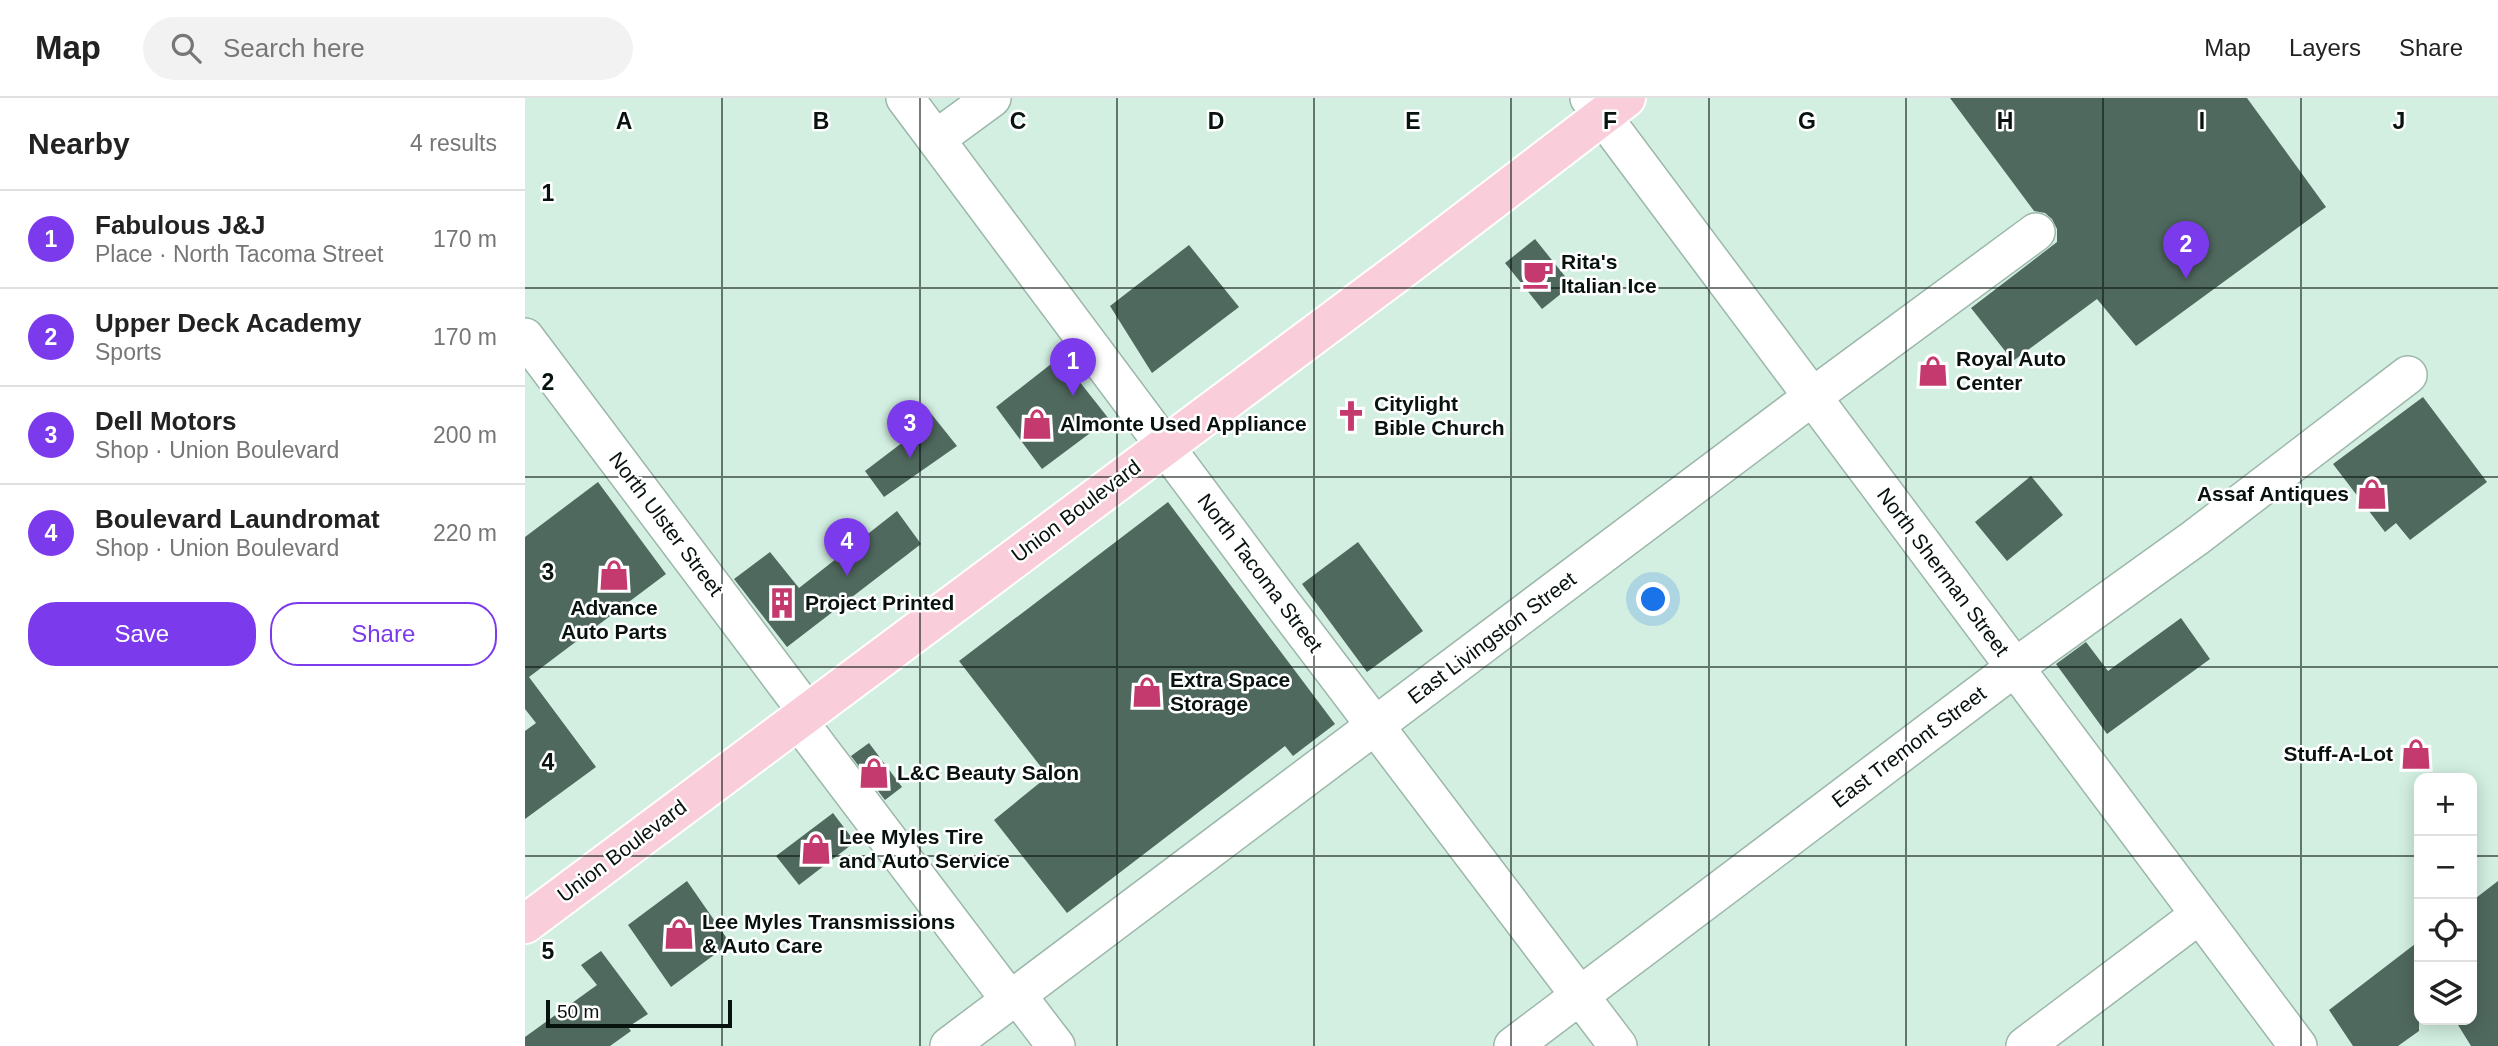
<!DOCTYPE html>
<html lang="en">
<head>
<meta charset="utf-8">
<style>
  :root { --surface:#fff; --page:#f2f2f2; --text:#222; --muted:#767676; --line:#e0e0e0; --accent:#7c3aed }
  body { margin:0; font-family:Helvetica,sans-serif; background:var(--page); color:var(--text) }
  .controls { position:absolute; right:21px; bottom:21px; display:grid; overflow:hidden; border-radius:14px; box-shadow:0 4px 18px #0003 }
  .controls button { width:63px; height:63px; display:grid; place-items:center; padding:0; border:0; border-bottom:2px solid var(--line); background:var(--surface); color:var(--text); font:35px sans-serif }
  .scale { position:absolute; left:21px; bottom:18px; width:186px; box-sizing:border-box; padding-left:7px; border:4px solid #08120e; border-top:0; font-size:19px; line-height:24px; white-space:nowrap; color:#08120e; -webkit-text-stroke:5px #fff; paint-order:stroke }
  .you { position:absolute; left:1129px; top:502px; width:24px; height:24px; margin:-18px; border:5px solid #fff; border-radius:50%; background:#1a73e8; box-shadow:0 0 0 10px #1a73e833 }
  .badge { display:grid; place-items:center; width:46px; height:46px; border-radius:50%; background:var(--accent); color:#fff; font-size:23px; font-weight:700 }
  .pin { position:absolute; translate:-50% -58px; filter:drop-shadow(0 2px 4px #0008) }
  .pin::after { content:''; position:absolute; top:37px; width:24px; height:21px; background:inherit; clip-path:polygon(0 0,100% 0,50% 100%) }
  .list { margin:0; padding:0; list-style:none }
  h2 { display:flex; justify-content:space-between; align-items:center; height:91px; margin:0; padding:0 28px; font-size:30px }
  h2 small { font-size:23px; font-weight:400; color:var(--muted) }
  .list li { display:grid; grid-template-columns:46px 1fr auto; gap:21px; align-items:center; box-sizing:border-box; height:98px; padding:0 28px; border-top:2px solid var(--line) }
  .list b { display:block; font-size:26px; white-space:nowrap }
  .list p { margin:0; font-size:23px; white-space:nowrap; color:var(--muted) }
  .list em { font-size:23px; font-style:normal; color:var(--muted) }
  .actions { display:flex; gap:14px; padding:21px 28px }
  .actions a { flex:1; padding:16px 0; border:2px solid var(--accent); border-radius:28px; text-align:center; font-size:24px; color:var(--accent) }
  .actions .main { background:var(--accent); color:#fff }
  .icon { flex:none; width:38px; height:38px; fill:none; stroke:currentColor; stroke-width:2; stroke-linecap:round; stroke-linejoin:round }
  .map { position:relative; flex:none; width:1973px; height:948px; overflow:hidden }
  header { display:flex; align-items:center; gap:42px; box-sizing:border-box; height:98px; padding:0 35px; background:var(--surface); border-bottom:2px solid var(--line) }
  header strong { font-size:33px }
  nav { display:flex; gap:38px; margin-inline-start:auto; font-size:24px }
  .search { width:490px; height:63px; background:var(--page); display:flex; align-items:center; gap:18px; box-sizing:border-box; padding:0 24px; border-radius:38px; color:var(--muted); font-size:26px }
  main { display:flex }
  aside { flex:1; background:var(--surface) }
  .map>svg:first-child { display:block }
  .building { fill:#50695e }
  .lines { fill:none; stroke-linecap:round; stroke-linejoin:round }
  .minor-casing { stroke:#9cb7aa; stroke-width:40 }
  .major-casing { stroke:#fff; stroke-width:42 }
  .minor { stroke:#fff; stroke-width:37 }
  .major { stroke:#f9ceda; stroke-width:38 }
  .grid { fill:none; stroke:#08120e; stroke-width:2; stroke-opacity:0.55 }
  .labels { text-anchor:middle; stroke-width:5; stroke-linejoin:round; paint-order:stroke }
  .poi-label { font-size:21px; font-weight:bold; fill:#08120e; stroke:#fff; text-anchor:start }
  .street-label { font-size:21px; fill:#08120e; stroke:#fff }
  .grid-label { font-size:23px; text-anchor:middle; font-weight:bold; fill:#08120e; stroke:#fff; stroke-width:5; stroke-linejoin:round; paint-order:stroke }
</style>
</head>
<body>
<header>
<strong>Map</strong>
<div class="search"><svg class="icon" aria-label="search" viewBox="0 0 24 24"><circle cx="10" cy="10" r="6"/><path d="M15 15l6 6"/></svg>Search here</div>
<nav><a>Map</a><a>Layers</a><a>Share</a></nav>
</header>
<main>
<aside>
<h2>Nearby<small>4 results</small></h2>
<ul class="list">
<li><span class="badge">1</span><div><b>Fabulous J&amp;J</b><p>Place · North Tacoma Street</p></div><em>170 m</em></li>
<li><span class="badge">2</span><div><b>Upper Deck Academy</b><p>Sports</p></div><em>170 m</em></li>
<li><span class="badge">3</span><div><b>Dell Motors</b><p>Shop · Union Boulevard</p></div><em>200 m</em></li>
<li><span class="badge">4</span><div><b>Boulevard Laundromat</b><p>Shop · Union Boulevard</p></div><em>220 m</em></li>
</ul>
<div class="actions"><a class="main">Save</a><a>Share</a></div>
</aside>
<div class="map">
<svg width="1973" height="948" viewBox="0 0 1973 948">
  <rect width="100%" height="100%" fill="#d2efe1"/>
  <path class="building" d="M1425,0H1722L1801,109L1611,248L1572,201L1488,263L1446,210L1532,144V131L1527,121L1520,115L1509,113Z
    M1010,141L1047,187L1017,211L980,165Z
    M664,147L714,209L627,275L585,208Z
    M535,259L584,321L517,371L471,309Z
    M1898,299L1962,384L1885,442L1871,425L1860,434L1808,366Z
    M400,308L432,348L359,399L340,373L386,338L375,326Z
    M1506,378L1538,417L1482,463L1450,424Z
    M73,384L141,476L4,579L71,669L0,721V633L11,625L0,611V439Z
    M643,404L810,626L768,658L760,648L542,815L469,722L523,678L434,563Z
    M372,413L396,446L262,549L209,481L245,454L274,490Z
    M833,444L898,533L842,574L777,486Z
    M1656,520L1685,561L1582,636L1531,566L1561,544L1583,573Z
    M344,645L377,689L360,702L326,658Z
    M308,715L330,744L274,787L251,758Z
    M162,783L205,845L146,889L103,827Z
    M1973,783V948H1946L1930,922H1947V803Z
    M1894,843V933L1873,948H1828L1804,912Z
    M76,853L123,916L103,929L106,933L85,948H0V939L72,887L56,867Z"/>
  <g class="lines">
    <defs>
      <path id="minor" d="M380,0L748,493L1093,948
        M1064,0L1773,948
        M411,41L467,0
        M0,239L282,614
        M272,621L485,902
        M492,897L531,948
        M424,948L1287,299L1511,134
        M988,948L1489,570L1670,440L1883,277
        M1500,948L1674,817"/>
      <path id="major" d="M0,826L884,166L1101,0"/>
    </defs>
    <use href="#minor" class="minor-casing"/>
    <use href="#major" class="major-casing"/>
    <use href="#minor" class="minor"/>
    <use href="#major" class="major"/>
  </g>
  <path class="grid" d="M197,0V948M395,0V948M592,0V948M789,0V948M986,0V948M1184,0V948M1381,0V948M1578,0V948M1776,0V948M0,190H1973M0,379H1973M0,569H1973M0,758H1894M1947,758H1973"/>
  <defs>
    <symbol id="cafe-bare" viewBox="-9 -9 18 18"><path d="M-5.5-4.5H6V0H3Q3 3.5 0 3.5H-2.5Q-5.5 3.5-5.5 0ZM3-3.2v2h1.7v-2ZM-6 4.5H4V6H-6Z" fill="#c53a6e" stroke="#fff" stroke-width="2.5" paint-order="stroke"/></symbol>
    <symbol id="shop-bare" viewBox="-9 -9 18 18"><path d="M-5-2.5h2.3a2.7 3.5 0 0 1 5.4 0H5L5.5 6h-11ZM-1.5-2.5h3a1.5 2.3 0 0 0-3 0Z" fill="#c53a6e" stroke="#fff" stroke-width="2.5" paint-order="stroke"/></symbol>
    <symbol id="church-bare" viewBox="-9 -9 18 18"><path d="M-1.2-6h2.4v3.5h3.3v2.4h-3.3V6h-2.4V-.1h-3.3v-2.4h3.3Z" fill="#c53a6e" stroke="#fff" stroke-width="2.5" paint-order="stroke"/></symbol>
    <symbol id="building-bare" viewBox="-9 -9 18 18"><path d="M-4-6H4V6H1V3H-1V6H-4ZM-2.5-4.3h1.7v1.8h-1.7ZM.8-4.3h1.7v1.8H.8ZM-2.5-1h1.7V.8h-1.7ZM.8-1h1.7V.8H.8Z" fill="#c53a6e" stroke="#fff" stroke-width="2.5" paint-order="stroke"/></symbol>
  </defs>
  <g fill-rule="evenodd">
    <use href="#cafe-bare" x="991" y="154" width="44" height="44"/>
    <use href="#shop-bare" x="1386" y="251" width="44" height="44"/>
    <use href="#church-bare" x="804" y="296" width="44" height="44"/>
    <use href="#shop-bare" x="490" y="304" width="44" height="44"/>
    <use href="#shop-bare" x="1825" y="374" width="44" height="44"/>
    <use href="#shop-bare" x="67" y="455" width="44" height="44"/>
    <use href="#building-bare" x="235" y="483" width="44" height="44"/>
    <use href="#shop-bare" x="600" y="572" width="44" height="44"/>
    <use href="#shop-bare" x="1869" y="634" width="44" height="44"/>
    <use href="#shop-bare" x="327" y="653" width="44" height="44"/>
    <use href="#shop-bare" x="269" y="729" width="44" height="44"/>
    <use href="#shop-bare" x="132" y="814" width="44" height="44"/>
  </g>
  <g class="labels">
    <g class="poi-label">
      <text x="1036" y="171">Rita's<tspan x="1036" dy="24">Italian Ice</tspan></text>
      <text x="1431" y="268">Royal Auto<tspan x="1431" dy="24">Center</tspan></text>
      <text x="849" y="313">Citylight<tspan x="849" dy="24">Bible Church</tspan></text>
      <text x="535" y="333">Almonte Used Appliance</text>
      <text x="1824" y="403" text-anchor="end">Assaf Antiques</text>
      <text x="280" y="512">Project Printed</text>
      <text x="89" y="517" text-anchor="middle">Advance<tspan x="89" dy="24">Auto Parts</tspan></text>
      <text x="645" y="589">Extra Space<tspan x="645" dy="24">Storage</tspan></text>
      <text x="1868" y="663" text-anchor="end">Stuff-A-Lot</text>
      <text x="372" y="682">L&amp;C Beauty Salon</text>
      <text x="314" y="746">Lee Myles Tire<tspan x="314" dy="24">and Auto Service</tspan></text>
      <text x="177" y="831">Lee Myles Transmissions<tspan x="177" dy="24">&amp; Auto Care</tspan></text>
    </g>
    <g class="street-label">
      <text transform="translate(551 413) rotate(-37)" y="7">Union Boulevard</text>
      <text transform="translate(141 426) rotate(53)" y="7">North Ulster Street</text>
      <text transform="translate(1418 474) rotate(53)" y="7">North Sherman Street</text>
      <text transform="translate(735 475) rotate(53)" y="7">North Tacoma Street</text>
      <text transform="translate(967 540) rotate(-37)" y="7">East Livingston Street</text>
      <text transform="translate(1384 649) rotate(-37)" y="7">East Tremont Street</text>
      <text transform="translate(97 753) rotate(-37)" y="7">Union Boulevard</text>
    </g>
  </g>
  <g class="grid-label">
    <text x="99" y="31">A</text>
    <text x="296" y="31">B</text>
    <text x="493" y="31">C</text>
    <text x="691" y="31">D</text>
    <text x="888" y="31">E</text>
    <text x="1085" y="31">F</text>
    <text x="1282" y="31">G</text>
    <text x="1480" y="31">H</text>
    <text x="1677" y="31">I</text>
    <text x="1874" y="31">J</text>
    <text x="23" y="103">1</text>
    <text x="23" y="292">2</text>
    <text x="23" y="482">3</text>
    <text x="23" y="672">4</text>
    <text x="23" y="861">5</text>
  </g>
</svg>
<div class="controls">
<button>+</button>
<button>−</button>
<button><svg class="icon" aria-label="locate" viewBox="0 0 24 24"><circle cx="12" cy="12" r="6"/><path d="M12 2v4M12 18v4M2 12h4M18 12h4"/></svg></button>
<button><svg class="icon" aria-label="layers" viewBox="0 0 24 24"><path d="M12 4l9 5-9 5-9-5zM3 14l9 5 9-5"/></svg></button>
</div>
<div class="scale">50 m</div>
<div class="you"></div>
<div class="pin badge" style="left:548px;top:298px">1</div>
<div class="pin badge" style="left:1661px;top:181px">2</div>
<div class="pin badge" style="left:385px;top:360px">3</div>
<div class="pin badge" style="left:322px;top:478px">4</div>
</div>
</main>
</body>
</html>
